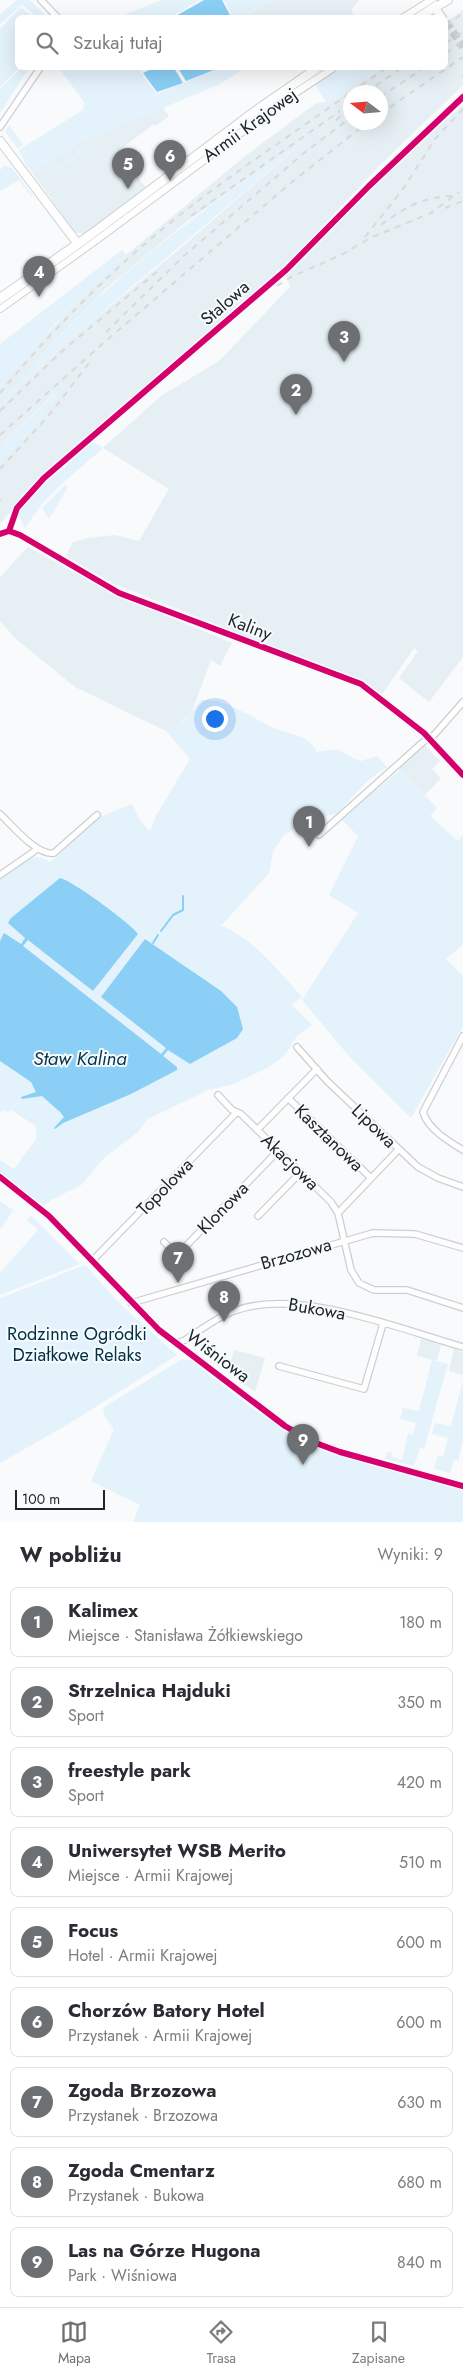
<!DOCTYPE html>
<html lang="pl">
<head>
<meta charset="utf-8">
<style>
  :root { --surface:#fff; --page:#f2f2f3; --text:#2b2b33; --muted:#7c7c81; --line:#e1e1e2; --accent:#6d7072 }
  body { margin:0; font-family:Jost,sans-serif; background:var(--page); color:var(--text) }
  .compass { position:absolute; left:343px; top:85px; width:45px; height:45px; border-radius:50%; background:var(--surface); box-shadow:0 5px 20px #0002; rotate:286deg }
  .scale { position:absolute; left:15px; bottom:12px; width:90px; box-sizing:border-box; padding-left:5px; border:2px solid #222527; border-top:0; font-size:14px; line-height:18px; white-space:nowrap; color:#222527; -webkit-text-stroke:4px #f6fbfe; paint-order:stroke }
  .you { position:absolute; left:214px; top:718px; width:18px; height:18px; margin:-12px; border:4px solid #fff; border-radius:50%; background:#1a73e8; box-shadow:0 0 0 8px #1a73e833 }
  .badge { display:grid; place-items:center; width:32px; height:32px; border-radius:50%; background:var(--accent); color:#fff; font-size:16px; font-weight:700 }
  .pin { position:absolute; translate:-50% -41px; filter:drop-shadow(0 1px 2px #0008) }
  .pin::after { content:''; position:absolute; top:26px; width:18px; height:15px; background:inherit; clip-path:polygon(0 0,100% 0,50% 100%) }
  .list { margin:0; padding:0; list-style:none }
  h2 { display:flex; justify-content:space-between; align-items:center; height:65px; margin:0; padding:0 20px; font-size:21px }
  h2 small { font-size:16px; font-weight:400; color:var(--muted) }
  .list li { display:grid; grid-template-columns:32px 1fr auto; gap:15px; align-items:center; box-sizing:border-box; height:70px; margin:0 10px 10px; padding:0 10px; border:1px solid var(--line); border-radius:8px }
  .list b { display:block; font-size:19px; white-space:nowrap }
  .list p { margin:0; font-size:16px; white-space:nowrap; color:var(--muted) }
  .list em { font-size:16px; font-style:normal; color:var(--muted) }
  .icon { flex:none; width:28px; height:28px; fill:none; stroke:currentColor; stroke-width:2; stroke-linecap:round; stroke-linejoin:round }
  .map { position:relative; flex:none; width:463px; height:1522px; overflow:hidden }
  .search { position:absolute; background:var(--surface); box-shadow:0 5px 20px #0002; left:15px; right:15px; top:15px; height:55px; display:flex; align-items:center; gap:12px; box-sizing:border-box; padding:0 18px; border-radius:8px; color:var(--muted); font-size:19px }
  .sheet { height:785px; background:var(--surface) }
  nav { display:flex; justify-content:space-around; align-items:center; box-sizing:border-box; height:70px; border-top:1px solid var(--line); background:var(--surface); font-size:14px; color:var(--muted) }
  nav a { display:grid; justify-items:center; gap:2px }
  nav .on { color:var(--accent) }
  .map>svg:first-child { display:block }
  .built { fill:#e5eff4; fill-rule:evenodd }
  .green { fill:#e4f2fb }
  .water { fill:#8bcff6 }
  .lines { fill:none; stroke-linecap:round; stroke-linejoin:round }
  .stream { stroke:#8bcff6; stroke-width:2 }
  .secondary-tunnel { stroke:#cdcfd1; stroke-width:8; stroke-dasharray:8 4; stroke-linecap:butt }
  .street-casing { stroke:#cccfd1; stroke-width:8 }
  .secondary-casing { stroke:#cccfd1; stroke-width:10 }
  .street { stroke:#fefeff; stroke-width:5.5 }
  .secondary { stroke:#fefeff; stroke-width:8 }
  .tram { stroke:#d9d9d9; stroke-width:1 }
  .rail { stroke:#d9d9d9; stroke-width:2; stroke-dasharray:6 6; stroke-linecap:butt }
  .cycleway-casing { stroke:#f6fbfe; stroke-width:9 }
  .cycleway { stroke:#d6006c; stroke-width:6 }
  .labels { text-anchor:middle; stroke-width:4; stroke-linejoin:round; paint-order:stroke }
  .street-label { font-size:18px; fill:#222527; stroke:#f6fbfe }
  .park-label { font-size:18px; fill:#032f44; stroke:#f6fbfe }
  .water-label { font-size:19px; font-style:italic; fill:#073349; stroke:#f6fbfe }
</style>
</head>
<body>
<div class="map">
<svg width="463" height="1522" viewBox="0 0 463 1522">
  <rect width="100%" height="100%" fill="#f8fafc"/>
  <path class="built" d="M272,0H359L351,10L355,17L242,18Z
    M463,10V85L379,166L290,261L42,476L0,524V464L31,429L56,391L0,447V407L62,346L176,252L302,143L301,141L185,223L108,287L56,339L0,405V388L23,360L72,307L126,255L244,157L315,104L335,100L381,68H446V22ZM350,92H380V122H350Z
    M463,105V657L429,702L399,678L418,651L414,648L381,696L364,683L112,583L66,556L73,542L88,538L115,535L139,541L169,489L103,448L161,396L219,361L290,287L286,275L399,161Z
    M162,107L169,116L156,126L154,124L118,151L147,189L90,232L82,234L75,232L32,172L81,142Z
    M28,547L116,595L232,643L220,666L211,660L192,711L180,724L166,731L75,687L16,639L0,621V577Z
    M424,744L440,761L432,769L441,778L425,795L398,768Z
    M421,1339L441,1345L437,1361L417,1356Z
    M454,1349L463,1352V1375L449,1371Z
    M234,1350L265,1358L255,1392L228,1373Z"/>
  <path class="green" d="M17,0H30L47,17H37L22,4L0,24V14Z
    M161,0H200L170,17H119Z
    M224,0H272L242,17L233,18Z
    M21,7L32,17L18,18L19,68L0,87V29Z
    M21,68H29L0,113V89Z
    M59,68H137L157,94L219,68H245L218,85L81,142L32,172L26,165L19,150L83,110L84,102Z
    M341,68H381L335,100L326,102L315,84Z
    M9,125L23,145L18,148L5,132Z
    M301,141L302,143L62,346L0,407C2,397 22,378 30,369C108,277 203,210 301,141Z
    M82,148L85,152L55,174L52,169Z
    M4,166L12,168L33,196L32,197L19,180L0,191V170Z
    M122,250L126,255L55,324L0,388V344Z
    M57,391L61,395L0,464V447Z
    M93,442L103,448C75,473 43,496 25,529L19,516L20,511L44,484Z
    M65,485L68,487L49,519L42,508Z
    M201,700C228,699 250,717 274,728C289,735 309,734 317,752L337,749L355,759L361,761L377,756L387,767L368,780L337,814L312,818L284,835L273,852L269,873L221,926C250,935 281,974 302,997L291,1004L312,1025L297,1036L284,1056L269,1067L234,1084L208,1090L148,1119L138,1132L104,1158L81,1185L51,1200L44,1206L0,1172V1160L14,1169L36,1139V1126L11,1110L8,1112L4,1110L2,1113L0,1111V877C15,868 33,848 50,862L100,817L132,804L141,822L150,831L156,816L190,759L166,731L182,723Z
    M400,770L437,808L430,816L458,841L463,835V944L446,959L463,976V1026L411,1118L348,1055L302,1000L358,913L329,895L358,836L341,819Z
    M0,1201L13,1210L0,1230Z
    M31,1215L80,1264L0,1295V1273L38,1230L27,1220Z
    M85,1265L121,1305L177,1355L67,1425L0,1463V1298Z
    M182,1359L192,1361C235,1395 279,1433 331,1453L463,1490V1522H133L140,1505L91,1481L114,1429L105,1417L103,1408Z
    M432,1360L448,1364L424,1449L420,1448L414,1466L385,1459L387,1452L391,1453L392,1450V1457L402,1460L408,1434L413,1435L416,1423L400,1419L403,1408L419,1411Z
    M463,1380V1440L458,1461L454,1460L450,1473L434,1469L438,1456L443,1457L448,1438L432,1434L435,1423L451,1426Z"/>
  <path class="water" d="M204,0H222L231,17H174Z
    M153,68H174L183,83L157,92L143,73Z
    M178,68H219L186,81Z
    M60,878C70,879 133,925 138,934L93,991L28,940L23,946L161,1054L166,1048L101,997L145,939L221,991L237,1007L243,1029L237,1038L190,1064L168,1050L163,1056L177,1067V1070L131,1094L63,1123L55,1129L54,1128L64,1117L60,1112L42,1096L22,1099L21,1097L36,1092L31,1082L0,1061V941L4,933L21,944L25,938L8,923L11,918Z"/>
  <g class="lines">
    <path class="stream" d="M161,931L173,915L183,910V896
      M153,943L158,935"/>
    <path class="secondary-tunnel" d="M446,22L463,47"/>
    <defs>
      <path id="street" d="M41,0L58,18
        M0,127L40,68
        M9,531L17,508L44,478L286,270L369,186L463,97
        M0,534L9,531L20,535L119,593L361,684L424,733L463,775
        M0,814C13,826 37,856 54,853L97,815
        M319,835L423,742L434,735L463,702
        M0,875L36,850
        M463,1036L423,1112C428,1129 448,1141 463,1150
        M297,1047L327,1081L418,1167L438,1178L463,1187
        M218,1095L232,1110L241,1114L331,1202L338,1213L351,1270L359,1283L374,1290H407L463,1308
        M288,1098L371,1178
        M257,1130L317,1069
        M0,1177L49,1216L159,1330L285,1426L313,1442L340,1452L463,1486
        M338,1213L398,1150
        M258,1216L301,1172
        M164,1242L172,1250L184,1248L278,1151
        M92,1261L237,1112
        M131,1303L373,1233L415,1234L463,1248
        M177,1343L185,1340C201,1330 217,1317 234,1311C297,1287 400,1329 463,1347
        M279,1366L364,1389L383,1324"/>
      <path id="secondary" d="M432,4L442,18
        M404,18L433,0
        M417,18L448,0
        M0,141L81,248
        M0,298L97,230L255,111L317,68
        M0,308L98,238L288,97L332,68"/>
    </defs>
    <use href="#street" class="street-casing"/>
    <use href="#secondary" class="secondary-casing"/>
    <use href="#street" class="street"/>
    <use href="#secondary" class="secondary"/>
    <path class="tram" d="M409,18L437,0
      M0,305L83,246L288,93L327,68"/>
    <path class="rail" d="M446,26L463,13
      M446,43L463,31
      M446,53L463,42
      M462,76H463
      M351,92L387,68
      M366,92L402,68
      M380,97L424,68
      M380,114L463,57
      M336,120L350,109
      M445,208L463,201
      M191,216L340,111
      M381,225C405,207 425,196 455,196
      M365,237L403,189L435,139L463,109
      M277,286L291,277L343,254L370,238L431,213L459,192
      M106,332L185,255L304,153L350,118
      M0,393C56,325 120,261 190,207C242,167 297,131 350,93
      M0,411L61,352L159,270
      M0,435L100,346L287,186L368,122
      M0,469L50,414L89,363
      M0,500L1,499"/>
    <defs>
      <path id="cycleway" d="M9,531L17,508L44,478L286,270L369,186L463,97
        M0,534L9,531L20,535L119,593L361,684L424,733L463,775
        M0,1177L49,1216L159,1330L285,1426L313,1442L340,1452L463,1486"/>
    </defs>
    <use href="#cycleway" class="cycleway-casing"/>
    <use href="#cycleway" class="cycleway"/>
  </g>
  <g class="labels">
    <g class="street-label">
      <text transform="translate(250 125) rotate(-36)" y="6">Armii Krajowej</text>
      <text transform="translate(225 303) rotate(-41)" y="6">Stalowa</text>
      <text transform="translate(250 627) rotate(21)" y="6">Kaliny</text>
      <text transform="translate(374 1126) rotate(44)" y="6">Lipowa</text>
      <text transform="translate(329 1138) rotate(44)" y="6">Kasztanowa</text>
      <text transform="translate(290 1162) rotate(44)" y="6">Akacjowa</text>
      <text transform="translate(165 1187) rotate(-46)" y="6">Topolowa</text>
      <text transform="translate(223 1208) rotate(-46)" y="6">Klonowa</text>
      <text transform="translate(296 1254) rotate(-16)" y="6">Brzozowa</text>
      <text transform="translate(317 1309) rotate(10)" y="6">Bukowa</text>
      <text transform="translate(218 1356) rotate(37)" y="6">Wiśniowa</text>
    </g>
    <g class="park-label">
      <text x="77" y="1340">Rodzinne Ogródki<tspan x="77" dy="21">Działkowe Relaks</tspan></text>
    </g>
    <g class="water-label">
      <text x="80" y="1065">Staw Kalina</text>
    </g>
  </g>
</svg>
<svg class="compass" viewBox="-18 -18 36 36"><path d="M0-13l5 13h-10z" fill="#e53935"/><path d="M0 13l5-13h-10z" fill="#7c7c81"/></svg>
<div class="scale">100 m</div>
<div class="you"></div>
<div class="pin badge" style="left:309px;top:847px">1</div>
<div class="pin badge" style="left:296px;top:415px">2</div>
<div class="pin badge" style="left:344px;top:362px">3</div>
<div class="pin badge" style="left:39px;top:297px">4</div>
<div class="pin badge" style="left:128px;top:189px">5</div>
<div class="pin badge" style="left:170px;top:181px">6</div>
<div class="pin badge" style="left:178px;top:1283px">7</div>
<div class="pin badge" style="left:224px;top:1322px">8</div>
<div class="pin badge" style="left:303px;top:1465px">9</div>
<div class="search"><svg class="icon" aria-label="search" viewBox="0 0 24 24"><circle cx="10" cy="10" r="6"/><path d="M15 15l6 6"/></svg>Szukaj tutaj</div>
</div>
<section class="sheet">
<h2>W pobliżu<small>Wyniki: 9</small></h2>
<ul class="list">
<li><span class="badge">1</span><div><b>Kalimex</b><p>Miejsce · Stanisława Żółkiewskiego</p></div><em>180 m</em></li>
<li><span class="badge">2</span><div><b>Strzelnica Hajduki</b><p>Sport</p></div><em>350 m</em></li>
<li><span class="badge">3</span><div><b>freestyle park</b><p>Sport</p></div><em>420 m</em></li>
<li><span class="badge">4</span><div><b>Uniwersytet WSB Merito</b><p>Miejsce · Armii Krajowej</p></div><em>510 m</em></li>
<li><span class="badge">5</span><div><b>Focus</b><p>Hotel · Armii Krajowej</p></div><em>600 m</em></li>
<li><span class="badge">6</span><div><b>Chorzów Batory Hotel</b><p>Przystanek · Armii Krajowej</p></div><em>600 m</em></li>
<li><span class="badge">7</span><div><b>Zgoda Brzozowa</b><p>Przystanek · Brzozowa</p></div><em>630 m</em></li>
<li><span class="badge">8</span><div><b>Zgoda Cmentarz</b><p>Przystanek · Bukowa</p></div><em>680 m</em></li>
<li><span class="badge">9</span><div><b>Las na Górze Hugona</b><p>Park · Wiśniowa</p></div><em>840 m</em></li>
</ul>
</section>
<nav>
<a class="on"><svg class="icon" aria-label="map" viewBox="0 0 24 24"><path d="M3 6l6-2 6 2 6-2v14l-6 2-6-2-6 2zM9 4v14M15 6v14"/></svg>Mapa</a>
<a><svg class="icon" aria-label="directions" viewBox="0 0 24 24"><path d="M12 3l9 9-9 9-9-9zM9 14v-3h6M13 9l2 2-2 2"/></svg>Trasa</a>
<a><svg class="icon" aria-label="saved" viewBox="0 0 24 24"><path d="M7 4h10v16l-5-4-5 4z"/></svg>Zapisane</a>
</nav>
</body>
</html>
